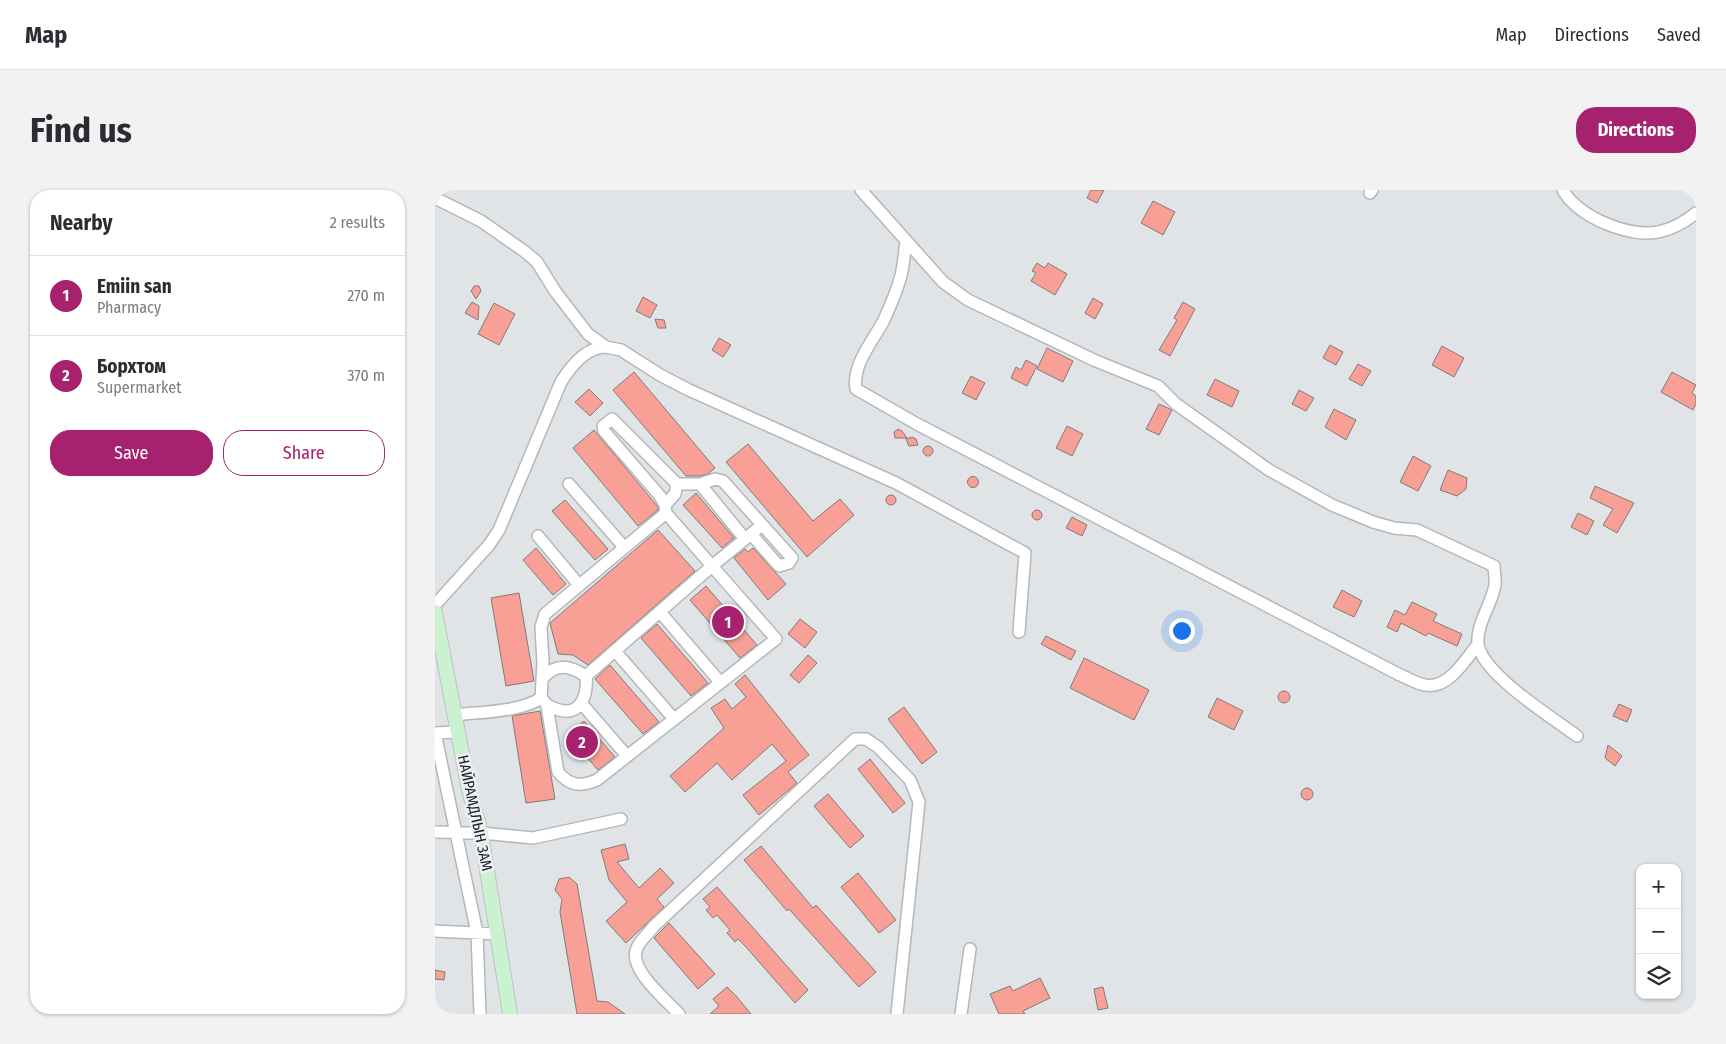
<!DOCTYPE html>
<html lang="en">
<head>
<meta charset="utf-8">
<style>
  :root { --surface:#fff; --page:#f2f2f3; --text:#2b2b33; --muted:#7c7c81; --line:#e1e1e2; --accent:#a6226e }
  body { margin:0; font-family:"Fira Sans Condensed",sans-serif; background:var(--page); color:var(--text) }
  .controls { position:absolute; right:15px; bottom:15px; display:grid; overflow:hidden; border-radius:10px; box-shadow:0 1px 4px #0004 }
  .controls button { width:45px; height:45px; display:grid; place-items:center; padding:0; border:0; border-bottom:1px solid var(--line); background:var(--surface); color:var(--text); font:25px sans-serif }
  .you { position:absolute; left:746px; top:440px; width:18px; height:18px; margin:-12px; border:4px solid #fff; border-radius:50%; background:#1a73e8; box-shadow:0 0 0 8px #1a73e833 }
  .badge { display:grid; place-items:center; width:32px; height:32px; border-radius:50%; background:var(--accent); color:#fff; font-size:16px; font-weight:700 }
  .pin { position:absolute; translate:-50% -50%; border:2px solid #fff; box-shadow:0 1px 5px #0006 }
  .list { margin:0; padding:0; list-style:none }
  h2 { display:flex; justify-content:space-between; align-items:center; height:65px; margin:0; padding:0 20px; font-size:21px }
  h2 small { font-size:16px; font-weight:400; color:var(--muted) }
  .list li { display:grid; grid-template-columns:32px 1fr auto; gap:15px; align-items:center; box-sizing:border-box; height:80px; padding:0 20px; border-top:1px solid var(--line) }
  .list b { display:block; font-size:19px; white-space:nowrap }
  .list p { margin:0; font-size:16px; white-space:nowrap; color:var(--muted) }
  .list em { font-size:16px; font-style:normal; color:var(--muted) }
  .actions { display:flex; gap:10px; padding:15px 20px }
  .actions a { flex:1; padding:11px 0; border:1px solid var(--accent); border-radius:20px; text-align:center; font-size:18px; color:var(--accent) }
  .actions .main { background:var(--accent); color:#fff }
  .icon { flex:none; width:28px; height:28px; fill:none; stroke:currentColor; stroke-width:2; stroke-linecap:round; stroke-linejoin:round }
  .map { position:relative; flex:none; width:1261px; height:824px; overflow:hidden; border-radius:20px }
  header { display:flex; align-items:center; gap:30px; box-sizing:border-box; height:70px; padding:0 25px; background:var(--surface); border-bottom:1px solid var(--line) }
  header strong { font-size:24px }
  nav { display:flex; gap:28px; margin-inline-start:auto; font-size:18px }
  .intro { display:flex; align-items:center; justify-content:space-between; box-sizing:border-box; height:120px; padding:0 30px }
  h1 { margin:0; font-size:35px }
  .button { padding:12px 22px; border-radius:20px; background:var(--accent); color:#fff; font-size:18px; font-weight:700 }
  main { display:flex; gap:30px; padding:0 30px }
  aside { flex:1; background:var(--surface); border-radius:20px; box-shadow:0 1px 4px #0004 }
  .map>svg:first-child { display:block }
  .building { fill:#f8a095; stroke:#7f7b7b }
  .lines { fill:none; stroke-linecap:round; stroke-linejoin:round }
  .minor-casing { stroke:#b5b7b9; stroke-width:14 }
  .major-casing { stroke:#c1c1c1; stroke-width:16 }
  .minor { stroke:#fff; stroke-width:11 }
  .major { stroke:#cbf2d0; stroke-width:14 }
  .labels { text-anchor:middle; stroke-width:5; stroke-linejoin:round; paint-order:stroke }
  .street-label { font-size:15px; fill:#212223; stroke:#eef1f4 }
</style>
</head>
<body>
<header>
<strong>Map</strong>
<nav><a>Map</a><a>Directions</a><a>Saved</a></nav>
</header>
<div class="intro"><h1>Find us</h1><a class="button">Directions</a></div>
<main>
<aside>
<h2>Nearby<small>2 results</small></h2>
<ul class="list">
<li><span class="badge">1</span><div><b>Emiin san</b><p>Pharmacy</p></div><em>270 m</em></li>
<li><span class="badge">2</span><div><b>Борхтом</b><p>Supermarket</p></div><em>370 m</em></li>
</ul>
<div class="actions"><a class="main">Save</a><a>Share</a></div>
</aside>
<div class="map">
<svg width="1261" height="824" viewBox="0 0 1261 824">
  <rect width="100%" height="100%" fill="#e1e4e6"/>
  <path class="building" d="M656,0H669L662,13L652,8Z
    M718,11L740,22L728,45L706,33Z
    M602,73L610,78L613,73L632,84L620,105L596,91L601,83L597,81Z
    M39,96H44L46,101L41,109L36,101Z
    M208,107L222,115L215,128L201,121Z
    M658,108L668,114L660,129L650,123Z
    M37,112L44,116L43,130L30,123Z
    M748,112L760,119L735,166L724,160L742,130L739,128Z
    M59,113L80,124L64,155L43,144Z
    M220,129L229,130L231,138H223Z
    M284,148L296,155L288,167L277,160Z
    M895,155L908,162L901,175L888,168Z
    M1007,156L1029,168L1019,187L997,175Z
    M612,158L638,171L628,192L602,179Z
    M591,170L602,176L592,196L576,188L581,177L586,180Z
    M923,174L936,181L927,196L914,189Z
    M199,182L280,278L273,284L264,286H251L178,200Z
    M1237,182L1261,195L1257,203L1261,206V214L1258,220L1226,202Z
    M536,186L550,193L541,210L527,203Z
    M780,189L804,201L797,217L772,205Z
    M154,199L168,213L155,226L140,212Z
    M864,200L879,208L871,221L857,214Z
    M724,214L737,220L724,245L711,239Z
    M899,219L921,230L911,250L890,237Z
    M632,236L648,244L637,266L621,258Z
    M463,239L467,241L472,248H460L459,242Z
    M159,240L223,317V320L203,336L138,258Z
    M477,247L481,249L483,255L474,256L471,249Z
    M313,254L378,331L405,309L419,325L372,367L291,272Z
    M488 261a5 5 0 1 1 10 0a5 5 0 1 1-10 0Z
    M978,266L996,276L983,301L965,292Z
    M1013,280L1032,288L1031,299L1022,306L1005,300Z
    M532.5 292a5.5 5.5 0 1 1 11 0a5.5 5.5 0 1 1-11 0Z
    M1160,296L1199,313L1182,343L1168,335L1178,319L1155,308Z
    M261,303L299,348L287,358L248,315Z
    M451 310a5 5 0 1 1 10 0a5 5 0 1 1-10 0Z
    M130,310L173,359L160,370L117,321Z
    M597 325a5 5 0 1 1 10 0a5 5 0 1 1-10 0Z
    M1143,323L1159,331L1152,345L1136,337Z
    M637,327L652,335L647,346L631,338Z
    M223,340L260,381L153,475L138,465L123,464L115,433Z
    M101,358L131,394L118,405L88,370Z
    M318,358L351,394L333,410L299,368L310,359L313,362Z
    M271,396L322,455L305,468L255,410Z
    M907,400L927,411L919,427L898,417Z
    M84,403L99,491L71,496L56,408Z
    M977,412L1002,424L998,431L1027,444L1022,456L993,443L991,446L966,433L962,442L952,437L960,420L970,425Z
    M365,429L382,442L370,458L353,444Z
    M222,434L273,493L256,506L206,448Z
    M611,446L641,461L636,470L606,454Z
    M373,465L382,473L364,493L355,485Z
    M649,468L714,500L699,530L635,498Z
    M175,475L224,532L208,544L160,489Z
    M310,485L374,565L353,582L362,593L324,625L308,605L351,571L337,554L297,590L282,573L250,602L235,586L289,538L276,518L290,509L297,519L311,507L300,494Z
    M843 507a6 6 0 1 1 12 0a6 6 0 1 1-12 0Z
    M782,508L808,521L799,540L773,527Z
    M1184,514L1197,520L1192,532L1178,526Z
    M469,517L502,562L487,574L453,529Z
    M105,521L120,609L91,613L77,526Z
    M149,531L180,567L163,580L133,545Z
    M1173,555L1187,566L1180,576L1170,568Z
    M435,569L470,613L458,623L423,579Z
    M866 604a6 6 0 1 1 12 0a6 6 0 1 1-12 0Z
    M393,604L429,646L415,658L379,616Z
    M190,654L194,669L182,672L204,698L225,678L239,693L222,709L229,717L191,753L171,731L192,712L174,690L166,660Z
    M326,656L378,718L381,715L441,782L424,797L354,719L352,721L309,670Z
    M423,683L461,730L444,743L406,697Z
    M134,687L142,694L162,811L173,812L190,824H142L125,722L127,709L120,700L124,689Z
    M282,697L373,800L360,813L311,757L303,749L300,752L292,743L295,740L282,725L278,728L271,720L275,717L268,709Z
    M234,733L280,784L263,799L219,748Z
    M0,780L10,782L9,790L0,789Z
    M605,788L615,808L588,821L590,824H564L555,804L575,796L578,801Z
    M292,797L302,807L316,824H275L284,816L278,809Z
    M668,797L673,818L663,820L659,799Z"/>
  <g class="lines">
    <defs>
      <path id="minor" d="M426,0L508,92L533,110L661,171L723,196L741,214L834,280L897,315L938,332L959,338L982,340L1059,376C1059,383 1061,389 1060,395C1057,414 1041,434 1043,454C1047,484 1118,528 1142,546
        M1128,0C1142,27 1198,50 1227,41C1239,38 1251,31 1261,23
        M935,3L937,0
        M0,8L46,31L89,61L102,72L120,101L153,144L171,157L186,160L225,185L254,200L461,293L590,363L584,442
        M471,50C469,65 469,79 464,92C460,106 454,119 448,132C437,152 417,175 421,199L482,234L965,485C973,488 982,494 990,495C1013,500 1031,469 1043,454
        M134,294L189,357
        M265,294L310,349
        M230,315L240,304L242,294
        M231,323L230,315L225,306L169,241L168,236L177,229L242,294H265L280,289L288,291L357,368L354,373L344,376L316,344
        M103,346L144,395
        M0,415L54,355L64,340L126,192C136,176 151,157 171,157
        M225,422L285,492
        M180,461L239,529
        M108,510C112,516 115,517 121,519C145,528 153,506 151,486C135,476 122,472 108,488
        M147,514L192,566
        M112,516L123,582C135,596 145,597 162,590L341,449L277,376L327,335
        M19,525C45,522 86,522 106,508L108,473L106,437L110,424L231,323L277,376L151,486
        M0,543L42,743L45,824
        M0,543L23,542
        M0,642L46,643L98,648L186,629
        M0,741L62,744
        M244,824C231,810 192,778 202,758C205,750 214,743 219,736L420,549H431L443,557L475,590L484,612L462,824
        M526,824L535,759"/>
      <path id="major" d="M0,422L34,600L46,643L75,824"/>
    </defs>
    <use href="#minor" class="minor-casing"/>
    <use href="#major" class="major-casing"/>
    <use href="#minor" class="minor"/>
    <use href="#major" class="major"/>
  </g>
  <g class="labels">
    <g class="street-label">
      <text transform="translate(40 623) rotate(78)" y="5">НАЙРАМДЛЫН ЗАМ</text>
    </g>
  </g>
</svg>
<div class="controls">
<button>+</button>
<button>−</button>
<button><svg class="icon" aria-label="layers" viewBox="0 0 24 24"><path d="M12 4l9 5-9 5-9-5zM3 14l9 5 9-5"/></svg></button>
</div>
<div class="you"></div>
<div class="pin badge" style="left:293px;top:432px">1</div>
<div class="pin badge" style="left:147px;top:552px">2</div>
</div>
</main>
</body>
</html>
